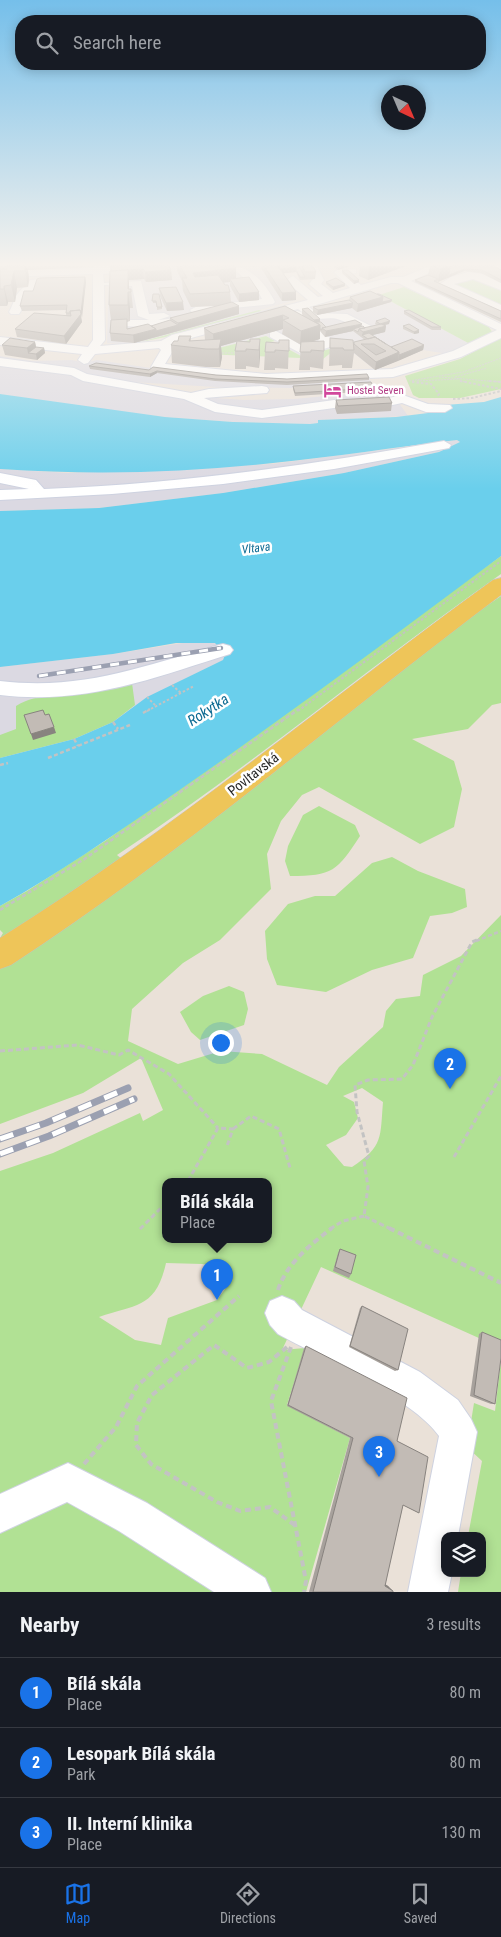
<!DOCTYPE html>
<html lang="en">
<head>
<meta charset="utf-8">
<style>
  :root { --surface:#171b24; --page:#20242c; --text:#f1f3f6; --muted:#9ea1a6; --line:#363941; --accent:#1a73e8 }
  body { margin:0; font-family:"Roboto Condensed",sans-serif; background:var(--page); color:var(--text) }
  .controls { position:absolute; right:15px; bottom:15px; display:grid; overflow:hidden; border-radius:10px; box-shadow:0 2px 12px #0003 }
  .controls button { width:45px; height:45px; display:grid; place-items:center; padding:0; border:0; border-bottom:1px solid var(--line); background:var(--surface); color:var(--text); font:25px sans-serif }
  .compass { position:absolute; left:381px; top:85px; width:45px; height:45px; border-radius:50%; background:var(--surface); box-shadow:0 2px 12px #0003; rotate:136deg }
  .you { position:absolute; left:220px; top:1042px; width:18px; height:18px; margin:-12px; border:4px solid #fff; border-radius:50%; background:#1a73e8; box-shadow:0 0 0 8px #1a73e833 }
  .badge { display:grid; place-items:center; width:32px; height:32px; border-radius:50%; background:var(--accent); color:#fff; font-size:16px; font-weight:700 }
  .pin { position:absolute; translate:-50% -41px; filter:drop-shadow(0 1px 2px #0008) }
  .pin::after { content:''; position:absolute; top:26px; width:18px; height:15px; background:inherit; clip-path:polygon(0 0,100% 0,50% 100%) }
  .popup { position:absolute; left:162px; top:1178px; width:110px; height:65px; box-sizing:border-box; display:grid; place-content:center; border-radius:10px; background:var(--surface); filter:drop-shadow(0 1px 4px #0005); font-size:16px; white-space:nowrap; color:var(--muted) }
  .popup b { font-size:19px; color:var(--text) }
  .popup::after { content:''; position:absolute; left:50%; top:100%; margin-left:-10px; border:10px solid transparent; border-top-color:var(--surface) }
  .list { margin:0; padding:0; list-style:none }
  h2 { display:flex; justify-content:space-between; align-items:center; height:65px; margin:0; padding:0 20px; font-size:21px }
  h2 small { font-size:16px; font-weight:400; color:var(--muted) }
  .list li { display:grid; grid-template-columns:32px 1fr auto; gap:15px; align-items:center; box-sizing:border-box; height:70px; padding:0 20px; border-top:1px solid var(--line) }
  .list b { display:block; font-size:19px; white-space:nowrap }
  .list p { margin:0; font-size:16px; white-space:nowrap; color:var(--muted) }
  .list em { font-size:16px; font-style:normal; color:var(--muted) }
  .icon { flex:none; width:28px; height:28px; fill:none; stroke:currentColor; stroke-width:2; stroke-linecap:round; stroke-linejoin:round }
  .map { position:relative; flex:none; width:501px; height:1592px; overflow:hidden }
  .search { position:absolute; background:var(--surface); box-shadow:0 2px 12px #0003; left:15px; right:15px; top:15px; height:55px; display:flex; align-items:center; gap:12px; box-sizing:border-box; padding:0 18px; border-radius:20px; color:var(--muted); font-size:19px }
  .sheet { height:275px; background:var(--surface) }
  nav { display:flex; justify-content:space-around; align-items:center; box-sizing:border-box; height:70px; border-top:1px solid var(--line); background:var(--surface); font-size:14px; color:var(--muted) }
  nav a { display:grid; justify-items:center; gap:2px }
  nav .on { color:var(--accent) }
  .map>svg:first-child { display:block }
  .industrial { fill:#dbd9e2 }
  .green { fill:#b1e194; fill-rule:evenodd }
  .water { fill:#6acfec }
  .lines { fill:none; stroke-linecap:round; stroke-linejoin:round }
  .minor-casing { stroke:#ced2e0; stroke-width:2 }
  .major-casing { stroke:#c3c3c3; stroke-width:1 }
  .path-far4 { stroke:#c3c3c3; stroke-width:1; stroke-dasharray:2 1; stroke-linecap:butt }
  .path-far3 { stroke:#c3c3c3; stroke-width:2; stroke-dasharray:2.5 2; stroke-linecap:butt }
  .path-far2 { stroke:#c3c3c3; stroke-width:2.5; stroke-dasharray:4 2.5; stroke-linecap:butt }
  .path-far1 { stroke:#c3c3c3; stroke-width:3; stroke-dasharray:5 3; stroke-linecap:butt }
  .path { stroke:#c3c3c3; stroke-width:4; stroke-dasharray:6 4; stroke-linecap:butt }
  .minor { fill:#fff; fill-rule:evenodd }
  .major { fill:#eec559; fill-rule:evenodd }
  .rail-far1-casing { stroke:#9ba0b1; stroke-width:4.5 }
  .rail-casing { stroke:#9ba0b1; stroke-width:7 }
  .rail-far1 { stroke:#fff; stroke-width:3; stroke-dasharray:9; stroke-linecap:butt }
  .rail { stroke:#fff; stroke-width:5; stroke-dasharray:14; stroke-linecap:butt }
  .wall { fill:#a7a19c }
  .shaded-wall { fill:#88837f }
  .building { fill:#c2bbb5; stroke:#88837f; fill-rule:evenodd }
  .labels { text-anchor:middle; stroke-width:5; stroke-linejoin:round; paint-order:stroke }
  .far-hotel-label { font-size:11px; fill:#b23c85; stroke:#fff; text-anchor:start }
  .far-water-label { font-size:12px; font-style:italic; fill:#0e6b93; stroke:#fff }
  .street-label { font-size:14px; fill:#272727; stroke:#fff }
  .water-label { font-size:15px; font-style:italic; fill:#0e6b93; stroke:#fff }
</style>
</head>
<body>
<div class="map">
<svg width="501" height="1592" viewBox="0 0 501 1592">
  <rect width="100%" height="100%" fill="#eae1d8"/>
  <path class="industrial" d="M179,266L273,267L296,300L132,345L107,343L109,272Z
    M379,295L470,344L448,354L423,350L375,370L351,351L301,356L266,336L211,350L201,343Z
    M0,356L33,361L72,360L85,363L97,360L191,374L367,375L372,383L294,388L216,387L132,382L216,398L244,400L294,399L390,390L408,416L318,420V423L310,424L233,422L165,417L84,407L0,394Z
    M457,440L460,442L439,452L344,473L223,493L99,508L0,511V469L68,473L272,464Z
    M189,642L215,643L225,655L223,660L172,685L113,722L0,758V667L113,654Z"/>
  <path class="green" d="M467,273L501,286V311L441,284Z
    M404,287L488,326L493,333L470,344L379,295Z
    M259,310L262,311L176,335L140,342Z
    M266,336L275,341L271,342L276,345L279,344L301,356L338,347L323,359L180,353L211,350Z
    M501,337V389L460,398H419L413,395L405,376L460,359Z
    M501,556V574C371,665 249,768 117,855L124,861L0,938L3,933L0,930V906L27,891L105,841Z
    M501,596V703L492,705L468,729L412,739L454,761L462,789L454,827L420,844L319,787L302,795L281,821L267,854L271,889L220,940L183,963L132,1009L128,1041L178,1064L221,1051L262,1054L327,1085L339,1067L383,1027L386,1011L396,999L420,996L423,975L461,956L501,915V1348L321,1267L282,1350L305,1348L287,1405L350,1438L306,1592H0V1171L53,1153L140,1113L143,1121L163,1110L141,1058L83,1093L0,1124V964L422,650ZM362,1088L383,1102C380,1137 384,1146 352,1167L344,1166L326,1145L346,1135L358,1118L354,1102L343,1096ZM166,1181H268V1239H166ZM166,1263L202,1264L229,1268L231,1281L217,1300L168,1318L161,1345L135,1340L99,1317C137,1304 156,1308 166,1263Z
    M132,683L135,705L113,722L74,739L0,758V735L16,729V706C39,692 65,696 90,693C104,691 118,686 132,683Z
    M319,806L355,825L360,836C337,871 333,876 290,876L285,861L288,846L303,815Z
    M392,857L418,871L465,889L467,907L452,913L430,916L413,958L372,970L326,992L277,985L267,959L265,931L288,904L315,896H335L372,863Z
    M229,986L244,992L248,1009L244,1025L200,1040L191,1032L180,1012L203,996Z
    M501,1360V1592H458L461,1573H482V1536H468L482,1461L467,1447L474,1403L495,1411Z"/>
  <path class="water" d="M0,394L165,417L233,422L310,424L318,423V420L396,417L444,411L445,405L484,402L501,397V556C391,638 281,720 168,798C113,835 58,874 0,906V758L74,739L113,722L147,697L223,660L225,655L215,643H176L113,654L0,667V511L99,508L223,493L344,473L439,452L460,442L457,440C395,447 334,457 273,463C182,473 91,475 0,469Z"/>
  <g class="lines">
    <defs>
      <path id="minor" d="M93,266H158L153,269L103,274L104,283L141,281L149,314L164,313L170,316L158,320L186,317L192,320L190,322L168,328L122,326L120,324L126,320H149L138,316L132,286L104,285L105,340L100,346L161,341L172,335L308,300L295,289L288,279L293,276L318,297L323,296L309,284L313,279L307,266H317L324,280L321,284L333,293L350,288L334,272L339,269H356V273L347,274L361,285L391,277H403L430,266H444L411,281L501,324V338L461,357L393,377L266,382L153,370L151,367L161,350L159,348L95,354L88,363L84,364L78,360L82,354L0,345V337L88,347L93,340V274L0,277V271L93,268ZM391,283H398L497,330L453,351L392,369L266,374L165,364L174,349L173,347L179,346L180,341L298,309C321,327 325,313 343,321C353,325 364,336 375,334V328L347,314L317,313L309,307Z
        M230,266C251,266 266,284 275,302L273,304L192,312L190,310L196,307L262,299L257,289Z
        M488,266H501V270L489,268Z
        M468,272L483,274L501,283V290L473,279L454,284L501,305V312L440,284L451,277Z
        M55,278L59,279V283C54,284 42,283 39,285C29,293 26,304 19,314H11L9,312C13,306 14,297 19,292C23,287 27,286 30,280Z
        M297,311L301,312L330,338L332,344L330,347L304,355L270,337V331L274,330L305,347L320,342L293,316L291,314Z
        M0,358L74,368L87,374L191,393L209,389L262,386L267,387L269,390L267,393L204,398L218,404L262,410L334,400L388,398L403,395L428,404L450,405L452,408L445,412H426L402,403L388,406L334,408L262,418L215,412L184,399L83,381L71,375L0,366Z
        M444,441L451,445L449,448L334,469L223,484L112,494L0,500V490L29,489L0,483V473L36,480L44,489C179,484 312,465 444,441Z
        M223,644L230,646L233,650L230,654C151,679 84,705 0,695V681C85,691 144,665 223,644Z
        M282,1296L294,1301L302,1310L420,1372L458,1400L471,1419L477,1432L458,1536H445V1573H452L448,1592H408L439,1436C414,1399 319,1357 278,1334L270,1325L265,1313L270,1301Z
        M68,1463L147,1503L265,1578L271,1592H214L119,1531L67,1502L0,1533V1494Z"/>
      <path id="major" d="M501,578V595C337,718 183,853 11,965L0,969V938C173,830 329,699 493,580Z"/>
    </defs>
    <use href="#minor" class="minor-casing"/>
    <use href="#major" class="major-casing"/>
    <path class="path-far4" d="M219,353H238
      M439,377L501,382
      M455,377L487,368
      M409,381L463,372L501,358
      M417,381L460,379
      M460,381L466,382
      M412,382H414"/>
    <path class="path-far3" d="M460,381L501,389
      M489,381L501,382
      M412,382L431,384L439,394L437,397
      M453,399L472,398L501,391
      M172,685L181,693
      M147,697L156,706
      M147,711L194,686
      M298,711L501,561"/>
    <path class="path-far2" d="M143,713L150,709
      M113,722L118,729
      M74,739L78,746
      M48,758L130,725
      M0,765L8,763
      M0,910L83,860L299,709
      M476,941L501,931"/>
    <path class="path-far1" d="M0,1051L78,1045L119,1055L128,1050L169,1074L218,1128
      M233,1129L251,1116L279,1129L290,1168
      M454,1157L501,1076
      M188,1181L218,1128L233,1129L227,1146
      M140,1229L166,1203
      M330,1229L343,1221L364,1216
      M391,1229L364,1216L368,1187L364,1161L369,1156L357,1112L355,1085L368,1080L402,1079L413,1065L432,1017L472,942L479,939"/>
    <path class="path" d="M389,1228L501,1283
      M278,1290C286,1264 311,1244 332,1228
      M287,1347L269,1362L247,1368L214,1345L152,1395L137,1423L136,1445L151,1464L217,1502L240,1511L270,1507L296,1526
      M291,1347L271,1401L306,1581L304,1592
      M84,1464L116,1427L137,1386L239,1296"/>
    <use href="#minor" class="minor"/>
    <use href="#major" class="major"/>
    <defs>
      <path id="rail-far1" d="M39,676L221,648"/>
      <path id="rail" d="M0,1139L46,1123L128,1088
        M0,1154L49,1136L134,1099"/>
    </defs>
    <use href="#rail-far1" class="rail-far1-casing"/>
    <use href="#rail" class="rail-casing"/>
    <use href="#rail-far1" class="rail-far1"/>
    <use href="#rail" class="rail"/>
  </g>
  <path class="wall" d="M0,266H84L85,267L28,270L29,278L28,287L17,288L15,302H8L7,306H0Z
    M111,266L171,270L172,280L146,282L144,279L129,280V289H131L133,308H130V321L127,322V329L151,326L170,320V318L217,306L191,307L183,291L182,281L177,271V266H235L236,278L259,300L239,302L230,286V282H223L230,292L231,302L239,314L201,325L134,343L111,341L110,333L111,320L109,305Z
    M242,266H313L316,272L315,279L300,280L296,272L283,273L296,300L282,301L261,268V266L254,267Z
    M334,266H406L368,280L359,276L360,266H350L338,270L334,267Z
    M430,266H489L501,270V283L481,273L464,271L437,282L501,311V322L415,282V280L428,275Z
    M342,270L359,282L354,284L342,273Z
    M85,277L86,282L81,318L82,322L66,344L17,337L15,329L66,316V310L22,311L20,306L33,291Z
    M326,282L345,284V286L333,290L326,284Z
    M159,288L184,310L167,311L160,296Z
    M153,294L162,307V309L157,310V303H153Z
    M377,294L392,300L391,302L357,312L352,308L317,315L313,312V307L349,300L350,297Z
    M285,306L303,316L302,314V309L326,327H362L365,328L377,325L375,324L376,321L389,324L384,325L386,326L385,332L372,335L391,347L424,345L423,350L375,370L354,353L352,368H342V365L329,366L330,338L354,342L365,340L353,331L325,337L320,331V339L311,342L324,351L323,369L310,367V370H299L301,345L282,334L283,329L239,341L250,342L260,339L259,368L246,366V369H235V351L237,341L221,346L222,357L220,367H206L172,363L171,345L191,336V341L205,340L204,328Z
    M404,311L441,327V330H432L404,314Z
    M403,326L419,330V333L414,334L403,329Z
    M289,340L288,369L275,368V370H264L265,352L279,343Z
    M35,342L36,347L44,348L45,353L37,360L5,355L2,345Z
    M89,366L216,375L287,379L369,378V380L287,385L215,381L157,373L150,377L90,369Z
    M293,386L374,388V391L295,396L293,389Z
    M336,400L392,403L391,411L337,414L335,408Z
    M340,1249L351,1274L349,1278L333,1271L338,1253Z
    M362,1306L398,1370L395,1371L349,1347L360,1308Z
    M482,1332L495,1404H491L470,1396L479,1334Z
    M306,1346L397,1441L419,1513L403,1505L385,1584L388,1586L393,1591V1592H309L350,1438L287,1406L304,1348Z"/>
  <path class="shaded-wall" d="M25,266H27L29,278L28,287L25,271Z
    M344,266H350L338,270V268Z
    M369,266H406L368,280Z
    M447,266L464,269V271L438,282L440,269Z
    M296,267V272L278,274V269Z
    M236,268V281L230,279V282L194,286L193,273Z
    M143,269L144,279L129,280V292L111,272Z
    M171,270L172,280L146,282L145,272Z
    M14,271L17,288L15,302L11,285Z
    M85,277L86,282L82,318L81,313Z
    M359,280V282L354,284V281Z
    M345,284V286L333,290V287Z
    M4,286L8,302L7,306L4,289Z
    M128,292L130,308V321L128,305Z
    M259,292V300L239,302V294Z
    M296,292V300L282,301V293Z
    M383,297L392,300L391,302L357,312L358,304Z
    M183,302L184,310L167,311L166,303Z
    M353,303L352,308L317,315L318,310Z
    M239,306V314L178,331V323Z
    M80,310L82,322L66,344L64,336Z
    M283,315V329L221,346L222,357L220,367L219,349L214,348L213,334Z
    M320,319V325L314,323V320Z
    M390,321L389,324L380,326V324Z
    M362,324L361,329H353V331L325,337L326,331Z
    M178,325V331L134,343L133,335L156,329Z
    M320,325V339L300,345L301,331Z
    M386,326L385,332L365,337L362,335L363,332Z
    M419,330V333L414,334V332Z
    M260,339V357L259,368V350Z
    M35,342L37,352L28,353L27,348Z
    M424,345L423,350L398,361L399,355Z
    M44,348L45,353L37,360L36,354Z
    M399,352L398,361L375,370L376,362Z
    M157,371V373L150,377V374Z
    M54,727L56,733L33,740L31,734Z
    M381,1582L388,1586L393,1591L385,1586Z"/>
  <path class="building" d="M7,266H25V271H14L11,285L4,286V289H0V269H7Z
    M111,266H169L171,270L145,272L143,269L111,271Z
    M180,266H235L236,268L193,273L195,277L218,275L225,285H228L230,292L190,294L182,278H187Z
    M264,266H278L296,292L282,293Z
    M278,266H295L296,267L279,269Z
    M302,266H313L316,272H305Z
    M336,266H344L338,268Z
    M432,266H447L440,269Z
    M450,266H494L501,270V280L482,270L464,269L449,275Z
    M296,268H300L305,277H300L296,270Z
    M128,270V289H131V292H128V305H109L110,271Z
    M342,270H348L359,280L354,281Z
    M428,275L438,279L434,281L501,311V319L415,280Z
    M85,277L81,313L80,310L70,311V313H66L67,305L20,306L24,291H33L37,279L40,278Z
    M249,277L259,292L239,294L230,279Z
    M336,278L345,284L333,287L326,282Z
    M176,287L183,302L166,303L159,288Z
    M370,291L383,297L358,304L350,297Z
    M153,294H159L162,307H157L156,301H152Z
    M377,294H379L392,300L382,302L383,297Z
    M349,300L353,303L318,310L313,307Z
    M232,302L239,306L178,323L170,318Z
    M285,306L320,325L301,331L283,320L289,318L283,315L213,334L204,328Z
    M308,308L320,319L314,320L302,309Z
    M80,310L81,314L64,336L15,329L34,313L71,316L70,311Z
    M409,310L441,327H432L404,311Z
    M385,318L390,321L380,324L376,321Z
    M127,319V329L148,324L156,329L133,335L110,333L111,320Z
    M170,320L178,325L156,331V329L151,326Z
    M355,320L362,324L326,331L322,328Z
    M316,322H321L326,327L322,328V330L320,329V325Z
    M381,324L386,326L363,332L359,329Z
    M409,324L419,330L414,332L403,326Z
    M363,326L365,328L359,329L358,332L353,329Z
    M369,333L386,344L375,337L368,339L362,335Z
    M179,336H191L189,341L221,339L219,349H206L171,345L174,341H178Z
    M375,337L399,352L376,362L354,344V342ZM361,344H374L386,351L376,355Z
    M10,338L35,342L27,348L2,345Z
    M330,338L353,340L354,350H344L343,348H330Z
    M250,339H260L259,350L246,349V351H235L237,341L250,342Z
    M412,339L424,345L399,355V352L391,347Z
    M279,340H289V351L275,350V352H265L266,342L279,343Z
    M324,341V351L311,350V352H300L301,342Z
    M36,347L44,348L36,354L28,353Z
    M96,363L149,370L153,367L216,375L287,379L367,374L369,378L287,382L215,379L157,371L150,374L89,366Z
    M371,382L374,388L295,393L293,386Z
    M389,397L392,403L338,406L336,400Z
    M43,710L45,715L49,714L54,727L31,734L24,715Z
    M340,1249L356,1255L351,1274L335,1267Z
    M362,1306L408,1329L398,1370L350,1346Z
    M482,1332L501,1340V1358L495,1404L474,1395Z
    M306,1346L407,1398L397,1441L428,1457L419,1513L403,1505L385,1586L393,1591V1592H313L353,1438L288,1405Z"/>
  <linearGradient id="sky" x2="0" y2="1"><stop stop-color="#75bfea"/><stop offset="0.54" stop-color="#f6f2ed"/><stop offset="1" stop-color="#f6f2ed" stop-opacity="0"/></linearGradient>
  <rect width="501" height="489" fill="url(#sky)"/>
  <defs>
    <symbol id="hotel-bare" viewBox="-9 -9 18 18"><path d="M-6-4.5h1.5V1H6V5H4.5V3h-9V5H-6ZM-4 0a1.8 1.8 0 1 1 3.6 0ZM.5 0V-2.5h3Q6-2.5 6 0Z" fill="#d1479c" stroke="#fff" stroke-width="2.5" paint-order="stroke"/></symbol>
  </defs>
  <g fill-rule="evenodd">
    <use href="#hotel-bare" x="320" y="378" width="25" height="25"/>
  </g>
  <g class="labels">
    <g class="far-hotel-label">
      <text x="347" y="394">Hostel Seven</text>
    </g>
    <g class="far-water-label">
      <text transform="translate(256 548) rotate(-7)" y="4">Vltava</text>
    </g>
    <g class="street-label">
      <text transform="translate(253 774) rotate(-38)" y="5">Povltavská</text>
    </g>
    <g class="water-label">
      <text transform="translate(208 710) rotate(-33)" y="5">Rokytka</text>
    </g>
  </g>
</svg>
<div class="controls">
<button><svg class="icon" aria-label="layers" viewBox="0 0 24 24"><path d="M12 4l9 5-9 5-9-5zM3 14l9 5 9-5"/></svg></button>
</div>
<svg class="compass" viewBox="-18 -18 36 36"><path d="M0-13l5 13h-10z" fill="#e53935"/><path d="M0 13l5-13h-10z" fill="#9ea1a6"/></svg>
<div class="you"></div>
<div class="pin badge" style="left:217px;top:1300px">1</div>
<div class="popup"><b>Bílá skála</b>Place</div>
<div class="pin badge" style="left:450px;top:1089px">2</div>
<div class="pin badge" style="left:379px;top:1477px">3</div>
<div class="search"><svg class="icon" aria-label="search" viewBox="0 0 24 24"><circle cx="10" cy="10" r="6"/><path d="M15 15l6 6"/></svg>Search here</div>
</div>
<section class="sheet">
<h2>Nearby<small>3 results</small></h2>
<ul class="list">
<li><span class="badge">1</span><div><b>Bílá skála</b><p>Place</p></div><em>80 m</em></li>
<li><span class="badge">2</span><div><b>Lesopark Bílá skála</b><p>Park</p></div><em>80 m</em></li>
<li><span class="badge">3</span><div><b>II. Interní klinika</b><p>Place</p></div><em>130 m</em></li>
</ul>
</section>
<nav>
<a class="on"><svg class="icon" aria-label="map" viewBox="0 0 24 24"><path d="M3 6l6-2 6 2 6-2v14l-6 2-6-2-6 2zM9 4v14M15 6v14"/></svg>Map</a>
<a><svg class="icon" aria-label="directions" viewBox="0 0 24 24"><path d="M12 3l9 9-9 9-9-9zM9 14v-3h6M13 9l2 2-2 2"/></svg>Directions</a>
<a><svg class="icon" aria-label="saved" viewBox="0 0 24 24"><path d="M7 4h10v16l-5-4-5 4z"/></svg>Saved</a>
</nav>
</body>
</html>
